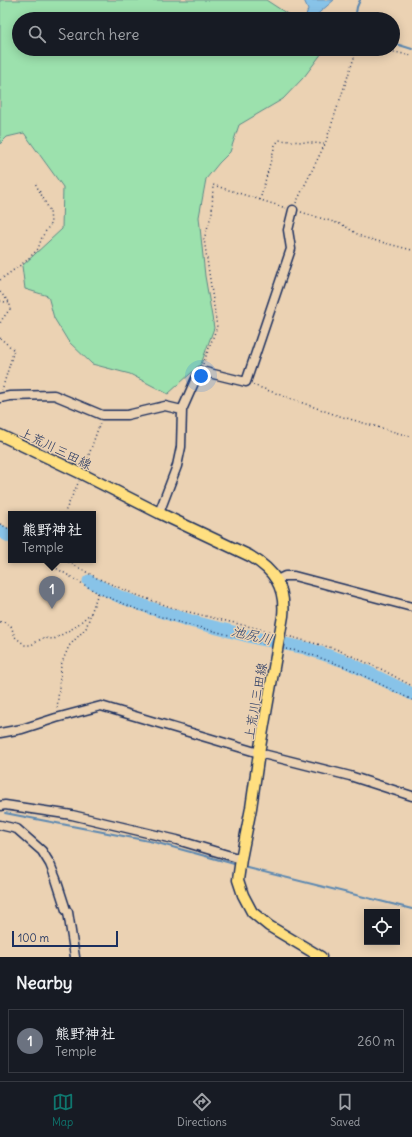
<!DOCTYPE html>
<html lang="en">
<head>
<meta charset="utf-8">
<style>
  :root { --surface:#171b24; --page:#242831; --text:#f1f3f6; --muted:#9ea1a6; --line:#363941; --accent:#0f766e }
  body { margin:0; font-family:Delius,"Klee One",sans-serif; background:var(--page); color:var(--text) }
  .controls { position:absolute; right:12px; bottom:12px; display:grid; overflow:hidden; border-radius:0px; box-shadow:0 2px 10px #0003 }
  .controls button { width:36px; height:36px; display:grid; place-items:center; padding:0; border:0; border-bottom:1px solid var(--line); background:var(--surface); color:var(--text); font:20px sans-serif }
  .scale { position:absolute; left:12px; bottom:10px; width:106px; box-sizing:border-box; padding-left:4px; border:2px solid #1b2f5e; border-top:0; font-size:11px; line-height:14px; white-space:nowrap; color:#1b2f5e; -webkit-text-stroke:3px #ebd2b3; paint-order:stroke }
  .you { position:absolute; left:201px; top:376px; width:14px; height:14px; margin:-10px; border:3px solid #fff; border-radius:50%; background:#1a73e8; box-shadow:0 0 0 6px #1a73e833 }
  .badge { display:grid; place-items:center; width:26px; height:26px; border-radius:50%; background:var(--accent); color:#fff; font-size:13px; font-weight:700 }
  .pin { position:absolute; translate:-50% -33px; filter:drop-shadow(0 1px 2px #0008) }
  .pin::after { content:''; position:absolute; top:21px; width:14px; height:12px; background:inherit; clip-path:polygon(0 0,100% 0,50% 100%) }
  .popup { position:absolute; left:8px; top:511px; width:88px; height:52px; box-sizing:border-box; display:grid; place-content:center; border-radius:0px; background:var(--surface); filter:drop-shadow(0 1px 3px #0005); font-size:13px; white-space:nowrap; color:var(--muted) }
  .popup b { font-size:15px; color:var(--text) }
  .popup::after { content:''; position:absolute; left:50%; top:100%; margin-left:-8px; border:8px solid transparent; border-top-color:var(--surface) }
  .list { margin:0; padding:0; list-style:none }
  h2 { display:flex; justify-content:space-between; align-items:center; height:52px; margin:0; padding:0 16px; font-size:17px }
  h2 small { font-size:13px; font-weight:400; color:var(--muted) }
  .list li { display:grid; grid-template-columns:26px 1fr auto; gap:12px; align-items:center; box-sizing:border-box; height:64px; margin:0 8px 8px; padding:0 8px; border:1px solid var(--line); border-radius:0px }
  .list b { display:block; font-size:15px; white-space:nowrap }
  .list p { margin:0; font-size:13px; white-space:nowrap; color:var(--muted) }
  .list em { font-size:13px; font-style:normal; color:var(--muted) }
  .icon { flex:none; width:22px; height:22px; fill:none; stroke:currentColor; stroke-width:2; stroke-linecap:round; stroke-linejoin:round }
  .map { position:relative; flex:none; width:412px; height:957px; overflow:hidden }
  .search { position:absolute; background:var(--surface); box-shadow:0 2px 10px #0003; left:12px; right:12px; top:12px; height:44px; display:flex; align-items:center; gap:10px; box-sizing:border-box; padding:0 14px; border-radius:22px; color:var(--muted); font-size:15px }
  .sheet { height:124px; background:var(--surface) }
  nav { display:flex; justify-content:space-around; align-items:center; box-sizing:border-box; height:56px; border-top:1px solid var(--line); background:var(--surface); font-size:11px; color:var(--muted) }
  nav a { display:grid; justify-items:center; gap:2px }
  nav .on { color:var(--accent) }
  .map>svg:first-child { display:block }
  .green { fill:#9ce1ad; stroke:#5c8886 }
  .water { fill:#88c3e8; stroke:#5c88b1 }
  .lines { fill:none; stroke-linecap:round; stroke-linejoin:round }
  .stream { stroke:#5c88b1; stroke-width:2 }
  .river { stroke:#88c3e8; stroke-width:13 }
  .minor-casing { stroke:#1b2f5e; stroke-width:11 }
  .major-casing { stroke:#1b2f5e; stroke-width:13 }
  .path { stroke:#1b2f5e; stroke-width:1.5; stroke-dasharray:1 3; stroke-linecap:butt }
  .minor { stroke:#ebd2b3; stroke-width:8 }
  .major { stroke:#ffdf80; stroke-width:10 }
  .labels { text-anchor:middle; stroke-width:3; stroke-linejoin:round; paint-order:stroke }
  .street-label { font-size:13px; fill:#1b2f5e; stroke:#ebd2b3 }
  .water-label { font-size:14px; font-style:italic; fill:#2b4573; stroke:#ebd2b3 }
</style>
</head>
<body>
<div class="map">
<svg width="412" height="957" viewBox="0 0 412 957">
  <rect width="100%" height="100%" fill="#ebd2b3"/>
  <filter id="ink" filterUnits="userSpaceOnUse"><feTurbulence type="fractalNoise" baseFrequency=".025" numOctaves="2"/><feDisplacementMap in="SourceGraphic" scale="8" xChannelSelector="R" yChannelSelector="G"/><feConvolveMatrix kernelMatrix="1 2 1 2 8 2 1 2 1" color-interpolation-filters="sRGB"/></filter>
  <g filter="url(#ink)">
    <path class="green" d="M0,0H266L295,19H19V49H325L304,77L283,99L239,125L230,152L219,163L206,179L199,217L205,276L214,328L201,364L168,394L130,374L92,364L68,341L54,318L48,296L25,289L22,266L62,229L63,187L24,133L7,137L0,144Z"/>
    <path class="water" d="M304,0H334L313,18L306,15L308,9Z"/>
    <g class="lines">
      <path class="stream" d="M355,19L357,7L360,0
        M393,43L412,49
        M5,813L154,842L238,865
        M244,867L412,909"/>
      <path class="river" d="M0,531L11,537
        M89,581L118,596L150,608L194,622L260,639L305,648L347,662L412,694"/>
      <defs>
        <path id="minor" d="M0,398L10,396L54,395L102,415H127L165,406L182,410
          M159,513L177,466L181,447L182,410L197,376L201,371L246,382L291,249L288,230L293,210
          M277,580L285,576H294L412,607
          M0,733L22,729L56,718L101,706L259,753L350,776L412,796
          M0,806L5,805L72,815L177,840L241,859
          M0,825L17,829L42,851L50,864L56,879L66,910L68,912L75,957"/>
        <path id="major" d="M0,435L82,474L159,513L250,556C274,570 286,587 283,616L259,753L251,808L241,859L238,880L243,895L252,912L269,926L321,957"/>
      </defs>
      <use href="#minor" class="minor-casing"/>
      <use href="#major" class="major-casing"/>
      <path class="path" d="M382,49L412,56
        M260,200L275,145L279,140L324,144
        M296,203L325,144L357,49
        M301,212L343,225L362,237L412,250
        M0,280L26,261L38,249L42,237L51,223L50,211L35,183
        M0,292L10,303
        M0,301L10,303V309L3,318L0,323
        M0,338L14,350L2,390
        M203,364L217,327L204,239L212,213L213,185L286,208
        M253,385L336,415L412,437
        M85,466L100,423
        M64,514L79,481
        M0,524L11,530
        M44,560V561L98,593L86,628L69,646L61,665L57,710
        M65,560L97,578L134,594L176,609L272,632
        M98,593L136,609L174,621L269,645
        M0,622H4L11,626L15,637L25,645H31L43,638L54,639L75,627L91,613
        M287,636L336,649L383,670L412,686
        M286,649L304,652L348,668L412,700"/>
      <use href="#minor" class="minor"/>
      <use href="#major" class="major"/>
    </g>
  </g>
  <g class="labels">
    <g class="street-label">
      <text transform="translate(56 448) rotate(26)" y="5">上荒川三田線</text>
      <text transform="translate(255 701) rotate(-80)" y="5">上荒川三田線</text>
    </g>
    <g class="water-label">
      <text transform="translate(252 635) rotate(13)" y="5">池尻川</text>
    </g>
  </g>
</svg>
<div class="controls">
<button><svg class="icon" aria-label="locate" viewBox="0 0 24 24"><circle cx="12" cy="12" r="6"/><path d="M12 2v4M12 18v4M2 12h4M18 12h4"/></svg></button>
</div>
<div class="scale">100 m</div>
<div class="you"></div>
<div class="pin badge" style="left:52px;top:609px;background:#6b7280">1</div>
<div class="popup"><b>熊野神社</b>Temple</div>
<div class="search"><svg class="icon" aria-label="search" viewBox="0 0 24 24"><circle cx="10" cy="10" r="6"/><path d="M15 15l6 6"/></svg>Search here</div>
</div>
<section class="sheet">
<h2>Nearby<small></small></h2>
<ul class="list">
<li><span class="badge" style="background:#6b7280">1</span><div><b>熊野神社</b><p>Temple</p></div><em>260 m</em></li>
</ul>
</section>
<nav>
<a class="on"><svg class="icon" aria-label="map" viewBox="0 0 24 24"><path d="M3 6l6-2 6 2 6-2v14l-6 2-6-2-6 2zM9 4v14M15 6v14"/></svg>Map</a>
<a><svg class="icon" aria-label="directions" viewBox="0 0 24 24"><path d="M12 3l9 9-9 9-9-9zM9 14v-3h6M13 9l2 2-2 2"/></svg>Directions</a>
<a><svg class="icon" aria-label="saved" viewBox="0 0 24 24"><path d="M7 4h10v16l-5-4-5 4z"/></svg>Saved</a>
</nav>
</body>
</html>
